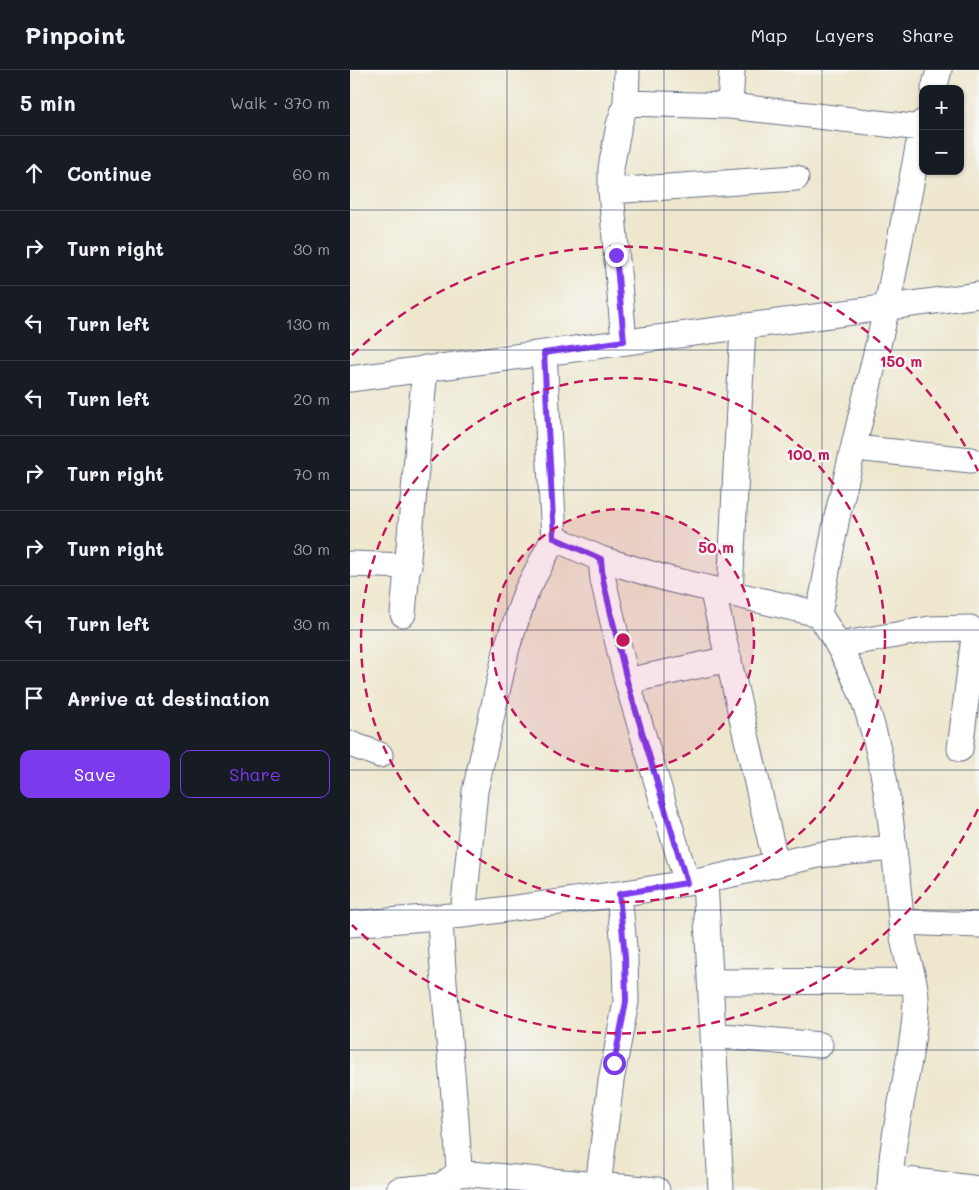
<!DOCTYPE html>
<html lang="en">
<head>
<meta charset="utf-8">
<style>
  :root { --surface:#171b24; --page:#20242c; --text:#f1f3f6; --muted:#9ea1a6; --line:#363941; --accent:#7c3aed }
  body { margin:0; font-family:Mali,sans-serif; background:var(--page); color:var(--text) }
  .controls { position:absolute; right:15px; top:15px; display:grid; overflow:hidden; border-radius:10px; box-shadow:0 1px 4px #0004 }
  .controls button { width:45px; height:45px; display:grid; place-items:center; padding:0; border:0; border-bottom:1px solid var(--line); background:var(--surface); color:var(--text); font:25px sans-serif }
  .stop { position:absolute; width:15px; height:15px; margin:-11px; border:4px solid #7c3aed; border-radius:50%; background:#fff }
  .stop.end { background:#7c3aed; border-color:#fff; box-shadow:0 1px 5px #0008 }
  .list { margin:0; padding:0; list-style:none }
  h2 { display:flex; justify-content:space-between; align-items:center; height:65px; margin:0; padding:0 20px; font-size:21px }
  h2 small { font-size:16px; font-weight:400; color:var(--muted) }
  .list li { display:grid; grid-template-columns:32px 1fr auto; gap:15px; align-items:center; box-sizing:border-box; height:75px; padding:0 20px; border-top:1px solid var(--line) }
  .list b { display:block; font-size:19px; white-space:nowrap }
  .list em { font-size:16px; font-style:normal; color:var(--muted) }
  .actions { display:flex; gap:10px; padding:15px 20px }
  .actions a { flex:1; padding:11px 0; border:1px solid var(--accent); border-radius:10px; text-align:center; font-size:18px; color:var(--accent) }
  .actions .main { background:var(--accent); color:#fff }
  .icon { flex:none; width:28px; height:28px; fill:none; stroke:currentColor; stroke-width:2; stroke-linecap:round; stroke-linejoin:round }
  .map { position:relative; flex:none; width:629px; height:1120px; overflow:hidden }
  header { display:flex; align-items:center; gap:30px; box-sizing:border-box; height:70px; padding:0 25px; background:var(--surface); border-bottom:1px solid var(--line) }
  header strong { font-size:24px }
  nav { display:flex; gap:28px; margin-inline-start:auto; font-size:18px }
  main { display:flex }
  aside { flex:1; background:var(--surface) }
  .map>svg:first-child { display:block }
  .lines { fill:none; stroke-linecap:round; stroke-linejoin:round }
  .minor-casing { stroke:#656f85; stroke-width:27 }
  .minor { stroke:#fff; stroke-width:25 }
  .route { stroke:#7c3aed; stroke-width:6 }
  .grid { fill:none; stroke:#1b2f5e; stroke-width:1; stroke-opacity:0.55 }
  .ring { fill:none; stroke:#c2185b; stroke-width:2.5; stroke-dasharray:9 6 }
  .centre { fill:#c2185b; stroke:#f6f6f2; stroke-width:2.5 }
  .ring-label { font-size:15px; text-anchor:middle; font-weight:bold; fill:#c2185b; stroke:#f6f6f2; stroke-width:5; stroke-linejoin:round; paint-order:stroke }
</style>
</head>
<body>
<header>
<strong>Pinpoint</strong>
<nav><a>Map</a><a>Layers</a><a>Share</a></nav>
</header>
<main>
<aside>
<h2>5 min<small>Walk · 370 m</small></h2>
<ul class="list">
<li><svg class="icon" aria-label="ahead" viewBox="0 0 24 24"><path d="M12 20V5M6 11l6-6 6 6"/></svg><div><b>Continue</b></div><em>60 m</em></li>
<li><svg class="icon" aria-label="right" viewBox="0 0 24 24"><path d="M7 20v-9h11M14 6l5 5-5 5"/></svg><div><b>Turn right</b></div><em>30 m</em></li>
<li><svg class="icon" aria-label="left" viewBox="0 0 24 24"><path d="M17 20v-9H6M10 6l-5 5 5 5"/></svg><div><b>Turn left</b></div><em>130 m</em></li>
<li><svg class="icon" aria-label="left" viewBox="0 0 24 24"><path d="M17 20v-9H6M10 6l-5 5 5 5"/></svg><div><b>Turn left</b></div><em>20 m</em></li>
<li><svg class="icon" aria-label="right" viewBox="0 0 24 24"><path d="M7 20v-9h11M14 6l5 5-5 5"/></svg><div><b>Turn right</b></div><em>70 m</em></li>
<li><svg class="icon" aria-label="right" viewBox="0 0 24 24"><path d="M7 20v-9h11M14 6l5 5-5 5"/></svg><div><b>Turn right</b></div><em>30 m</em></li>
<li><svg class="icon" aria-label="left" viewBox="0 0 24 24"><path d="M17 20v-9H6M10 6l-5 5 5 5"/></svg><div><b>Turn left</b></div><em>30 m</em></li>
<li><svg class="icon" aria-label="arrive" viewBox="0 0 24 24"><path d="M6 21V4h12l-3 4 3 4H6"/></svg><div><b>Arrive at destination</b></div></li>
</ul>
<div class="actions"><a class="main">Save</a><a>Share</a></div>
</aside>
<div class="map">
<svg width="629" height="1120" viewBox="0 0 629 1120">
  <rect width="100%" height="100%" fill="#f6f6f2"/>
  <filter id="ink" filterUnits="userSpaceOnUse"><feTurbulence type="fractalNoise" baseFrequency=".02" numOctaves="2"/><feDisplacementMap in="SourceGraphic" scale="10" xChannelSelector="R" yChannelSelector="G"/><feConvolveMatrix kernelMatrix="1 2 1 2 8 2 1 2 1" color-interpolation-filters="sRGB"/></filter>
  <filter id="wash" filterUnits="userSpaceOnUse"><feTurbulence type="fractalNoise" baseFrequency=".0096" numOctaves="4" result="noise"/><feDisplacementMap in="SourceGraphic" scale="20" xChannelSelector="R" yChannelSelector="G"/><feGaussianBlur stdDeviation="1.12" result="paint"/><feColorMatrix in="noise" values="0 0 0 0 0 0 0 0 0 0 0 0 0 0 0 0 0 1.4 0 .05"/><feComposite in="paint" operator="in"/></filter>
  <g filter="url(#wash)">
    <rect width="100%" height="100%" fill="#eee7ce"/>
  </g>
  <g filter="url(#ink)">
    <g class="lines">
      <defs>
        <path id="minor" d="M584,19L589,0
          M276,33L380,36L571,58
          M380,36L382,0
          M261,121L446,108
          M274,271L261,121V98L269,55L276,33L277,0
          M194,283L204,468L251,489L253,510L277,611L337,813
          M0,309L629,225
          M505,378L621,390
          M251,489L318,509L469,544C490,576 509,611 520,649C541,718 545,794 553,866C555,886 566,908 566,929C564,993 541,1056 540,1120
          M0,494L59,496
          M362,519L426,794
          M380,523L393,256
          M53,544L75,298
          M469,544L487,447L537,237L573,52
          M489,575L580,559L620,558L623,561L624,567L610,679
          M277,611L379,589
          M0,674L30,685
          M355,810L371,1120
          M113,845L125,721L157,577L176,522L204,468
          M90,847C93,933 106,1018 109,1103
          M551,852L629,855
          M0,854L113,845L269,824L355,810L468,785L543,778
          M361,912L562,911
          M363,965L470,975
          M541,1108L629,1119
          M248,1116L261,1011L276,932L275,888L269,824
          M49,1120L91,1116L109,1103L307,1120"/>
      </defs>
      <use href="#minor" class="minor-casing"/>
      <use href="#minor" class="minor"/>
    </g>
  </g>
  <g class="lines" filter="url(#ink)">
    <path class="route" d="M264,993L276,932L275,888L269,824L337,813L277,611L253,510L251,489L204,468L194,283L274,271L266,185"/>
  </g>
  <path class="grid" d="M157,0V1120M314,0V1120M472,0V1120M0,140H629M0,280H629M0,420H629M0,560H629M0,700H629M0,840H629M0,980H629"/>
  <circle cx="273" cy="570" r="131" fill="#c2185b" fill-opacity=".12"/>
  <g class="ring">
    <circle cx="273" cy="570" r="131"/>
    <circle cx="273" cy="570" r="262"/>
    <path d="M628 739A393 393 0 0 1 2 855M2 285A393 393 0 0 1 628 401"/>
  </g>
  <circle cx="273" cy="570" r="8" class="centre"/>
  <g class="ring-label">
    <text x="551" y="297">150 m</text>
    <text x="458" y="390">100 m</text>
    <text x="366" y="483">50 m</text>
  </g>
</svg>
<div class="controls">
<button>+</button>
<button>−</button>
</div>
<div class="stop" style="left:264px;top:993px"></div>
<div class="stop end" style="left:266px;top:185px"></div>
</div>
</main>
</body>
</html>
